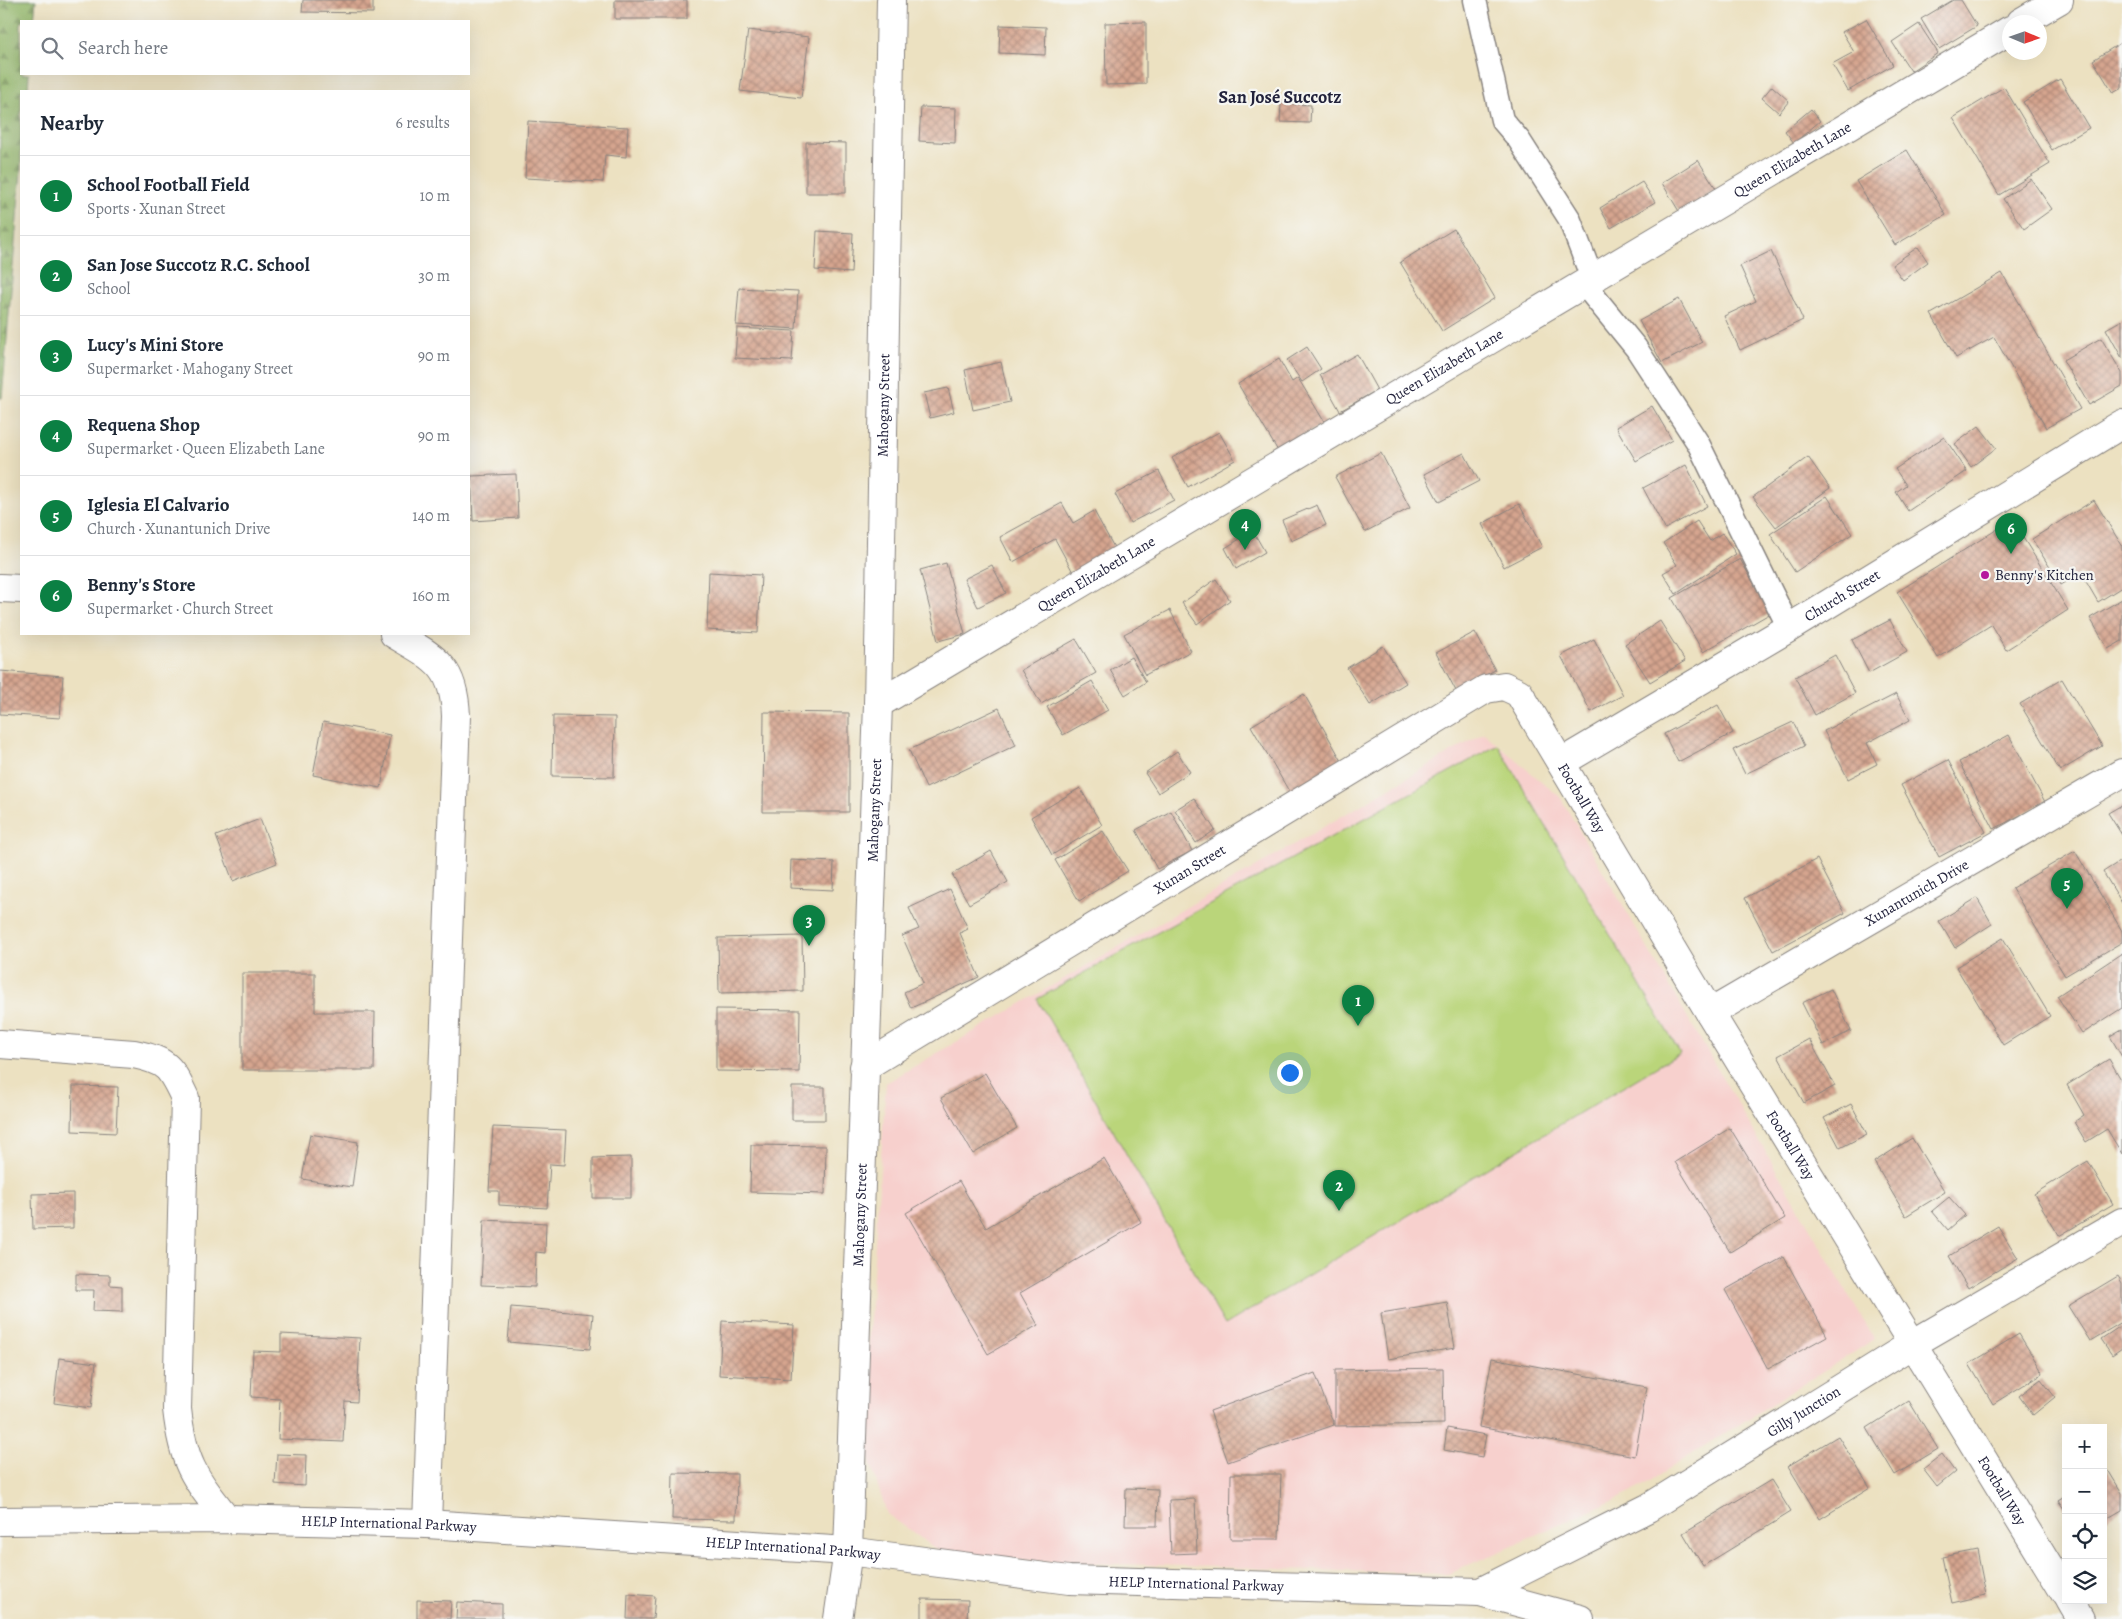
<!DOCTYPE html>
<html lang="en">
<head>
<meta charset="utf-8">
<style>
  :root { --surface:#fff; --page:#f6f6f7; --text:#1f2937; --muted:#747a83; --line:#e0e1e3; --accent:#0b8043 }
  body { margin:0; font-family:Alegreya,serif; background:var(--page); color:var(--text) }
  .controls { position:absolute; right:15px; bottom:15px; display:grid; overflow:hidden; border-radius:0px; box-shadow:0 5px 20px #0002 }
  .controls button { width:45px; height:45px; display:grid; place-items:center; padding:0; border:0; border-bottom:1px solid var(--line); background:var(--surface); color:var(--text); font:25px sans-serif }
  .compass { position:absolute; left:2002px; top:15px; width:45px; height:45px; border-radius:50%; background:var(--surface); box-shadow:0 5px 20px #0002; rotate:92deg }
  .you { position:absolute; left:1289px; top:1072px; width:18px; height:18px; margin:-12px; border:4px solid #fff; border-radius:50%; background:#1a73e8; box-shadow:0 0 0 8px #1a73e833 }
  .badge { display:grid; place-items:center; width:32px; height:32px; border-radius:50%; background:var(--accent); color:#fff; font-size:16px; font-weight:700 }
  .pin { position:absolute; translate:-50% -41px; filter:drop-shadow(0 1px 2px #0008) }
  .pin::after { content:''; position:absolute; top:26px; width:18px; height:15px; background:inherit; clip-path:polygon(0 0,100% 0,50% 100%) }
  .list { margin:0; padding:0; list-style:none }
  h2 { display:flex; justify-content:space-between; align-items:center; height:65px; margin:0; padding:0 20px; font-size:21px }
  h2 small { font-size:16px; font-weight:400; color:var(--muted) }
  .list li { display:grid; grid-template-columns:32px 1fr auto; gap:15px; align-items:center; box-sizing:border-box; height:80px; padding:0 20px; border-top:1px solid var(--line) }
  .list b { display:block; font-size:19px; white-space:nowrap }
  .list p { margin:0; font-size:16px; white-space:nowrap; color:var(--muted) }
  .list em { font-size:16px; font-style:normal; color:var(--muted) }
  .icon { flex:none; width:28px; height:28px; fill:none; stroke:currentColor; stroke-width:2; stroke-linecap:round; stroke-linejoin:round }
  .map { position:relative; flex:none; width:2122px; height:1619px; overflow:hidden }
  .search { position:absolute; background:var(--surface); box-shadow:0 5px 20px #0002; left:20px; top:20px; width:450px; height:55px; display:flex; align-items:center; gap:12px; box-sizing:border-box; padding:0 18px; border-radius:0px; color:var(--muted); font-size:19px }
  .panel { position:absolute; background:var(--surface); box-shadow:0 5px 20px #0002; left:20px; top:90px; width:450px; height:545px; border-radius:0px }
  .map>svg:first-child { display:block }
  .built { fill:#f7d0cd }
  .forest { fill:url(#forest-firs); stroke:#5a6c52 }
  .garden { fill:#bad57a; stroke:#6e7c5a }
  .building { fill:url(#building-cross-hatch) }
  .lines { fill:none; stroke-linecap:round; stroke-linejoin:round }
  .service-casing { stroke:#87827e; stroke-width:25 }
  .minor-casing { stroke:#87827e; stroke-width:30 }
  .tertiary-casing { stroke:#87827e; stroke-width:30 }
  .service { stroke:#fff; stroke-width:22 }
  .minor { stroke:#fff; stroke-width:28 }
  .tertiary { stroke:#fff; stroke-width:28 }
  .poi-dot { fill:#b5179e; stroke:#f6f6f2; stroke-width:2 }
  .labels { text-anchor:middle; stroke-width:4.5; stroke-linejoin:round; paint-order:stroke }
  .street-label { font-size:15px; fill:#22223b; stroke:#f6f6f2 }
  .poi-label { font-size:15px; fill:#22223b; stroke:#f6f6f2; text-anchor:start }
  .quarter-label { font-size:18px; font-weight:bold; fill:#22223b; stroke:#f6f6f2 }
</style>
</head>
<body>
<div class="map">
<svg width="2122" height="1619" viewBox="0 0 2122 1619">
  <defs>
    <pattern id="forest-firs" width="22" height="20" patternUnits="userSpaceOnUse" patternTransform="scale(1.25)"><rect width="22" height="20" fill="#93b66a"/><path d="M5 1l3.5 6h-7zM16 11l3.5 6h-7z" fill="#789458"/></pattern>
    <pattern id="building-cross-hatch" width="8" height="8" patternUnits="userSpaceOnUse" patternTransform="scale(1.25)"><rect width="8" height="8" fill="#d6a58f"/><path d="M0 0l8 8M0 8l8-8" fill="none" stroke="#ad8676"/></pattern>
  </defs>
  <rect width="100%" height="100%" fill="#f6f6f2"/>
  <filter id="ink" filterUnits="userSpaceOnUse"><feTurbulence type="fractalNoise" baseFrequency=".02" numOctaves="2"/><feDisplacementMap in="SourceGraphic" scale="10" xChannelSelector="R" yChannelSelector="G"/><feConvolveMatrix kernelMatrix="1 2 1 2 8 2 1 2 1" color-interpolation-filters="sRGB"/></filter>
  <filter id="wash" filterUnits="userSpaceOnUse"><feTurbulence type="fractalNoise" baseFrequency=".0096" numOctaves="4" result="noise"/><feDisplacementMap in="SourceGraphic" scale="20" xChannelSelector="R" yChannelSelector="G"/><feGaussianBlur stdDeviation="1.12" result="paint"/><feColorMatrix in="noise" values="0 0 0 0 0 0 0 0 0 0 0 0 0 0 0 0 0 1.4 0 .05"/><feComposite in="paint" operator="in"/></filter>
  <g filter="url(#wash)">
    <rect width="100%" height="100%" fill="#ece1c1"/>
    <path class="built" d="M1484,733L1560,797L1874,1339L1631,1493L1449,1574L950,1559L887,1514L862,1437L886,1083Z"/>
    <path class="forest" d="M0,0H36L34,21H21V74H29L28,91H21V171L2,398H0Z"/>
    <path class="garden" d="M1498,745L1680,1053L1225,1325L1037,999Z"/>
    <g id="blocks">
      <path class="building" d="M303,0H373V13L302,12Z
        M615,0H687V19H615Z
        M1953,0H1961L1977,26L1939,49L1921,19Z
        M1866,19L1893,65L1848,91L1832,64L1854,52L1842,32Z
        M1146,22V84L1106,85L1105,23Z
        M1919,24L1938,53L1911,71L1892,42Z
        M1000,25L1046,27L1045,55L999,53Z
        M748,30L809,37L801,98L740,91Z
        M2122,42V88L2113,93L2093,60Z
        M2060,79L2089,128L2052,150L2023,102Z
        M1772,86L1789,101L1779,113L1762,98Z
        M2004,87L2050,164L1999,195L1953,118Z
        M1281,103L1311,105L1310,123L1280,122Z
        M921,107L956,108L955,143L919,141Z
        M1811,109L1820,121L1794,143L1785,131Z
        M528,121L628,127L626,157L605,155L603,182L525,178Z
        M806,142L846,143V193H806Z
        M1907,150L1946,215L1895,245L1856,181Z
        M1698,160L1717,190L1680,213L1662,183Z
        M2031,179L2052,209L2024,229L2003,199Z
        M1642,182L1655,202L1611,228L1600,208Z
        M1454,229L1495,298L1442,331L1400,262Z
        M817,231L853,233L851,273L815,270Z
        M1918,247L1928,262L1903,280L1892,265Z
        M1771,251L1803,320L1740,350L1724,316L1756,301L1740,266Z
        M2002,273L2080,409L2046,428L1994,337L1956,358L1931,314Z
        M739,288L798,291L796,329L736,325Z
        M1679,299L1702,342L1662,363L1639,321Z
        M2122,320V358L2106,329Z
        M737,328L794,331L792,361L735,358Z
        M2101,338L2122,373V386L2089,405L2063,360Z
        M1307,347L1321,369L1302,382L1287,360Z
        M1357,354L1377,390L1340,411L1320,375Z
        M1279,359L1292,382L1298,378L1325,423L1278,451L1238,384Z
        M1001,362L1010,402L973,410L965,370Z
        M948,388L954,412L930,418L924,393Z
        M1652,406L1672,440L1636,461L1616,427Z
        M1979,426L1996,448L1971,467L1955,444Z
        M1219,432L1235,460L1188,487L1172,458Z
        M1944,437L1967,471L1908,511L1896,492L1906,485L1895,469Z
        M1381,453L1410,508L1365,532L1335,477Z
        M1464,453L1479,481L1439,502L1424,474Z
        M1808,457L1830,488L1776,527L1753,497Z
        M1686,465L1707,506L1665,529L1643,488Z
        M1159,471L1174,500L1130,523L1115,494Z
        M516,474L518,518L473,521L471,476Z
        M1827,496L1852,534L1795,572L1770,534Z
        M2094,500L2122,546V587L2098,602L2081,573L2061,585L2032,539Z
        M1062,503L1073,523L1094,511L1116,551L1074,574L1055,539L1013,562L1000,537Z
        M1519,504L1542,547L1504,567L1482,524Z
        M1317,505L1326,525L1291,541L1282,520Z
        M2012,520L2068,610L2006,650L1991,625L1938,658L1897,592Z
        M1697,521L1710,541L1722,533L1736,554L1676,594L1663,573L1677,565L1663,543Z
        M1253,531L1265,552L1236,569L1225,548Z
        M1740,559L1771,613L1703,652L1672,598Z
        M946,563L965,634L938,641L920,570Z
        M992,565L1006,593L978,607L964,579Z
        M709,572L761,575L758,633L707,630Z
        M1216,579L1230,600L1197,624L1182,603Z
        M2122,599V641L2108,649L2090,618Z
        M1170,610L1191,651L1145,675L1124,634Z
        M1890,620L1907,652L1869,673L1852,640Z
        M1660,621L1685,661L1650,682L1625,644Z
        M1475,632L1495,670L1456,691L1436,653Z
        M1076,639L1096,673L1041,704L1021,670Z
        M1594,639L1623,695L1591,712L1561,656Z
        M1383,646L1406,683L1370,705L1347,668Z
        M1835,655L1855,693L1815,715L1795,677Z
        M1131,657L1146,682L1125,695L1110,670Z
        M0,671L63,676L60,718L0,714Z
        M2062,679L2102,746L2060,771L2020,704Z
        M1092,681L1108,710L1063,735L1047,707Z
        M1304,694L1343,763L1290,793L1251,726Z
        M1896,694L1910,720L1867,743L1877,764L1848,779L1824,731Z
        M1718,705L1733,733L1678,762L1664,734Z
        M999,708L1016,745L926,788L909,750Z
        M764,712L849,713V812H763Z
        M553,716L615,717L614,777L552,776Z
        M323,722L390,735L381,788L313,775Z
        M1793,722L1804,746L1745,774L1733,750Z
        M2009,735L2045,802L1994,829L1959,762Z
        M1177,751L1190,772L1158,793L1145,773Z
        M1948,760L1986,832L1939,857L1901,785Z
        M1080,788L1102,825L1052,855L1031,817Z
        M1194,798L1215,830L1196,843L1175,810Z
        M2122,805V835L2108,813Z
        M1171,811L1192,851L1157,869L1136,830Z
        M260,819L277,863L233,881L216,836Z
        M1103,831L1128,871L1079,901L1055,860Z
        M991,851L1008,882L969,904L952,874Z
        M2075,851L2122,931V942L2065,976L2012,888Z
        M1817,859L1845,913L1773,951L1745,898Z
        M791,860L834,862L833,890L790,888Z
        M2122,860V903L2103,872Z
        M950,889L968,929L960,933L979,977L911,1008L904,992L923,983L902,936L919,929L909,908Z
        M1977,898L1992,924L1955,948L1939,921Z
        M802,936L803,991L719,993L718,938Z
        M2003,938L2050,1016L2003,1045L1956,967Z
        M2122,953V1008L2082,1034L2057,996Z
        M242,973H315V1012H375L374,1070H242Z
        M1831,989L1851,1031L1823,1045L1802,1003Z
        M716,1009L800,1010L799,1072L716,1071Z
        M2122,1029V1057L2110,1036Z
        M1809,1039L1835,1086L1804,1103L1778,1056Z
        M2109,1059L2122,1081V1154L2107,1129L2086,1142L2074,1122L2084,1115L2067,1085Z
        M985,1073L1017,1128L973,1154L941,1098Z
        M73,1086L118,1087L116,1133L72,1131Z
        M792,1087H825V1120H792Z
        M1851,1104L1867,1134L1840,1148L1824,1118Z
        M493,1127L566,1130L564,1165L550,1164L547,1208L499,1205V1191H489Z
        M1730,1128L1785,1218L1730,1252L1675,1162Z
        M310,1134L358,1142L352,1187L302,1179Z
        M1912,1138L1945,1192L1906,1216L1874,1162Z
        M751,1145L826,1146L825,1194L750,1192Z
        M631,1157V1198H593V1158Z
        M1104,1158L1141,1222L1020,1293L1038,1325L988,1354L906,1213L959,1181L986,1228Z
        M2088,1161L2113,1204L2059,1236L2034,1194Z
        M73,1193V1228L33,1229L32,1194Z
        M1949,1197L1965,1215L1948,1230L1932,1211Z
        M484,1220L546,1223L545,1253L536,1252L535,1287L481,1285Z
        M1998,1226L2018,1258L1968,1288L1949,1256Z
        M1784,1257L1827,1336L1768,1369L1725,1290Z
        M76,1274L110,1275V1285L122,1286V1312L93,1311L94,1290H76Z
        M2118,1276L2122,1283V1322L2090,1341L2068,1306Z
        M1447,1302L1455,1348L1388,1359L1381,1313Z
        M511,1307L593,1314L590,1349L508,1342Z
        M722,1321L794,1325L791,1379L719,1375Z
        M2122,1325V1348L2112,1355L2101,1339Z
        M281,1334L360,1338L357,1402L345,1401L343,1442L278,1439L280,1399L251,1397L253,1351L281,1352Z
        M2019,1334L2043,1373L1993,1404L1969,1364Z
        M59,1358L96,1363L91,1408L54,1403Z
        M1492,1358L1647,1387L1635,1456L1479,1427Z
        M1443,1368L1444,1424L1335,1426V1370Z
        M1315,1373L1334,1425L1228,1462L1210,1411Z
        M2041,1379L2055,1397L2033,1415L2019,1396Z
        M1909,1401L1938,1449L1895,1475L1867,1428Z
        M1447,1428L1486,1435L1482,1457L1444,1450Z
        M1838,1436L1870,1488L1820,1519L1788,1466Z
        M277,1454L306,1455L305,1486L275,1484Z
        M1942,1454L1955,1472L1937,1487L1923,1469Z
        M2108,1470L2122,1493V1510L2103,1521V1472Z
        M673,1473L737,1474L736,1520L672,1519Z
        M1231,1474H1281L1279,1539H1230Z
        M1771,1480L1791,1512L1703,1566L1683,1533Z
        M1126,1488L1158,1489L1157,1526H1125Z
        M2066,1495V1512L2058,1500Z
        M1195,1499L1197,1553L1171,1554L1169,1500Z
        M1977,1550L1986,1595L1952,1603L1942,1557Z
        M628,1594L655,1596L653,1619H627Z
        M922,1599L968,1600L967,1619H922Z
        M417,1600L451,1601L450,1619H417Z
        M457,1602L502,1604V1619H456Z"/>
    </g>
  </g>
  <g filter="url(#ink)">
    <use href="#blocks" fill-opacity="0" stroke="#87827e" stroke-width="1"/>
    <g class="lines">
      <defs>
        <path id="service" d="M1475,0L1502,120L1519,140L1569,218L1592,278
          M1583,283L1636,348L1698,443L1789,628"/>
        <g id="minor">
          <path d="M0,588L21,589"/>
          <path d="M394,634C435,658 454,665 456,716L427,1524"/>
          <path id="s1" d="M1562,762L1789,628L2122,424"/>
          <path id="s2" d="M1710,1013L2122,773"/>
          <path d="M0,1044L134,1054C168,1061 171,1068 185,1098L177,1409C183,1464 194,1477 227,1519"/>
          <path id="s3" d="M864,1067L1486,689L1504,686L1519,693L1710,1013L2066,1595"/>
          <path id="s4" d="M0,1521L227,1519L427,1524L848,1551L1069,1580L1480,1592L1580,1619"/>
          <path id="s5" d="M1480,1592L1648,1508L1914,1343L2122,1222"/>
          <path d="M2069,1600L2080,1619"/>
          <path id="s6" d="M838,1619L848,1551L878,704L891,0"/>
        </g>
        <g id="tertiary">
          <path d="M2021,22L2059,0"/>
          <path id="s7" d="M878,704L2010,30"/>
        </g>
      </defs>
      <use href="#service" class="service-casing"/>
      <use href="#minor" class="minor-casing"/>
      <use href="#tertiary" class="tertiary-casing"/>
      <use href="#service" class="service"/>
      <use href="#minor" class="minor"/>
      <use href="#tertiary" class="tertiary"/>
    </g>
  </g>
  <circle class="poi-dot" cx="1985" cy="575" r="5"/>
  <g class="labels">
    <g class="street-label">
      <text dy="5" stroke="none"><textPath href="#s7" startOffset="1064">Queen Elizabeth Lane</textPath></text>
      <text dy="5" stroke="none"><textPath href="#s7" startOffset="659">Queen Elizabeth Lane</textPath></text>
      <text dy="5" stroke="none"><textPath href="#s6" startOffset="1215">Mahogany Street</textPath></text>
      <text dy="5" stroke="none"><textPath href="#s7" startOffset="254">Queen Elizabeth Lane</textPath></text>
      <text dy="5" stroke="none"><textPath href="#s1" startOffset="326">Church Street</textPath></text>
      <text dy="5" stroke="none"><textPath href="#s3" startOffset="885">Football Way</textPath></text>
      <text dy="5" stroke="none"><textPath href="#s6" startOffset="810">Mahogany Street</textPath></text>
      <text dy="5" stroke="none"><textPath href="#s3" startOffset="381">Xunan Street</textPath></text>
      <text dy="5" stroke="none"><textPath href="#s2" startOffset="239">Xunantunich Drive</textPath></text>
      <text dy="5" stroke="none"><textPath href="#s3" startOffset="1290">Football Way</textPath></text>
      <text dy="5" stroke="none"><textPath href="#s6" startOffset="405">Mahogany Street</textPath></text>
      <text dy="5" stroke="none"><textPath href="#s5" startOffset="371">Gilly Junction</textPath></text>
      <text dy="5" stroke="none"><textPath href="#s3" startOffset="1695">Football Way</textPath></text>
      <text dy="5" stroke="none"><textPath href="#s4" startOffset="389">HELP International Parkway</textPath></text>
      <text dy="5" stroke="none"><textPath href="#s4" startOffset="794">HELP International Parkway</textPath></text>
      <text dy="5" stroke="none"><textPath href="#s4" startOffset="1199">HELP International Parkway</textPath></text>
    </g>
    <g class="poi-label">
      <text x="1995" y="580">Benny's Kitchen</text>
    </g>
    <g class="quarter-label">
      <text x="1280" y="103">San José Succotz</text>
    </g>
  </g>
</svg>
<div class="controls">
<button>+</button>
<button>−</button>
<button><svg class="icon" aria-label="locate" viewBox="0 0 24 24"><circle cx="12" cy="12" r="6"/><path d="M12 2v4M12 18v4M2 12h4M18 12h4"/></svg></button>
<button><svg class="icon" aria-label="layers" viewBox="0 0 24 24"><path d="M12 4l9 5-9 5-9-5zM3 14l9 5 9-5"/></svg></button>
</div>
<svg class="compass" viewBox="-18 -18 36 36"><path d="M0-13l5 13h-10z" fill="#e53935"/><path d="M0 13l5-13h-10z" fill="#747a83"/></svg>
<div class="you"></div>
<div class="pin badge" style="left:1358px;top:1026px">1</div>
<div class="pin badge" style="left:1339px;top:1211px">2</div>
<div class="pin badge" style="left:809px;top:946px">3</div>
<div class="pin badge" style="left:1245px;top:550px">4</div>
<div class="pin badge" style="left:2067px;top:909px">5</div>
<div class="pin badge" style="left:2011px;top:554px">6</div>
<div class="search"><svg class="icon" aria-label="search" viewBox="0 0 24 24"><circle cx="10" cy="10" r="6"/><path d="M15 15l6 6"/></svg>Search here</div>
<section class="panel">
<h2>Nearby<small>6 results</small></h2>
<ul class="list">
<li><span class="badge">1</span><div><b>School Football Field</b><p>Sports · Xunan Street</p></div><em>10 m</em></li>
<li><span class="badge">2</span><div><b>San Jose Succotz R.C. School</b><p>School</p></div><em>30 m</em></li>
<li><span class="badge">3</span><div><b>Lucy's Mini Store</b><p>Supermarket · Mahogany Street</p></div><em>90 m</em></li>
<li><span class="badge">4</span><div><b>Requena Shop</b><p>Supermarket · Queen Elizabeth Lane</p></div><em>90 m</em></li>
<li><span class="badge">5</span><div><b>Iglesia El Calvario</b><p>Church · Xunantunich Drive</p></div><em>140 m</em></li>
<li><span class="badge">6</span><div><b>Benny's Store</b><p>Supermarket · Church Street</p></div><em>160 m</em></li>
</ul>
</section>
</div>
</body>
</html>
